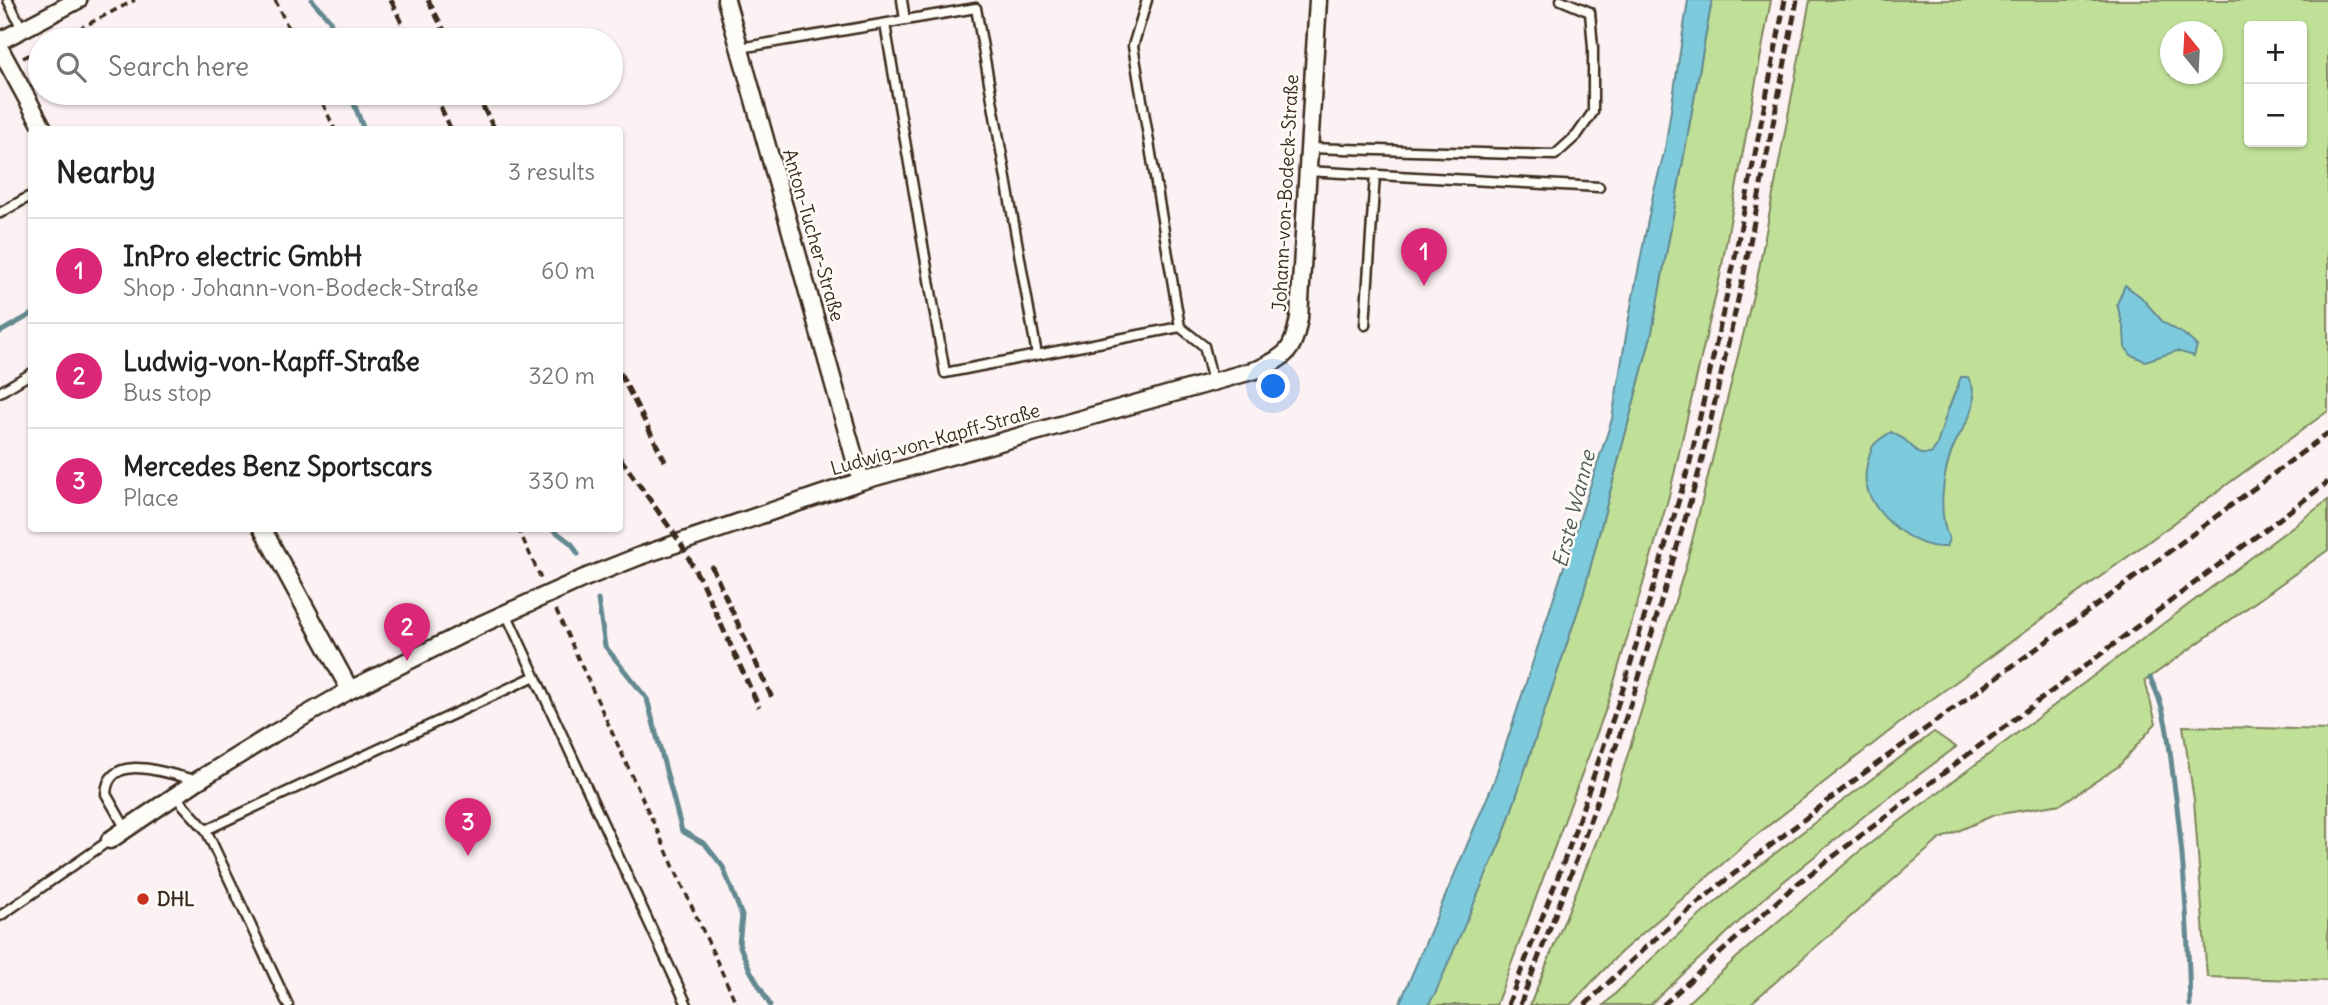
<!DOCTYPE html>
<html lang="en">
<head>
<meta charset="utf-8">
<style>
  :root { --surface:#fff; --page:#f2f2f2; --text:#222; --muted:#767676; --line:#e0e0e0; --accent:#db2777 }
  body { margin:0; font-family:Delius,sans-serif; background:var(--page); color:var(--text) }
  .controls { position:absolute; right:21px; top:21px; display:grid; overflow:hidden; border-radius:7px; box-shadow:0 2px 5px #0004 }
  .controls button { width:63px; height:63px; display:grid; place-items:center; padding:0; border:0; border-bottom:2px solid var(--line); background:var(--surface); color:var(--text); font:35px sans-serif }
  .compass { position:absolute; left:2160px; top:21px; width:63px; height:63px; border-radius:50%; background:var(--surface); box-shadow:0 2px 5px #0004; rotate:342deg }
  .you { position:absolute; left:1274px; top:387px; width:24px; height:24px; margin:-18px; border:5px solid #fff; border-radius:50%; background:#1a73e8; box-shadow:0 0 0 10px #1a73e833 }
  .badge { display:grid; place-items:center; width:46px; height:46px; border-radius:50%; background:var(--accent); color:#fff; font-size:23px; font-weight:700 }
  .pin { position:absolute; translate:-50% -58px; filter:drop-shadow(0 2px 4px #0008) }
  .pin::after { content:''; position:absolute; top:37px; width:24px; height:21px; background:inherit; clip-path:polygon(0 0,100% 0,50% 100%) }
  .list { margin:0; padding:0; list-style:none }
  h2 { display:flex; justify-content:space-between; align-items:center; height:91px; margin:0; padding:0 28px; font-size:30px }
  h2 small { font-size:23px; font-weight:400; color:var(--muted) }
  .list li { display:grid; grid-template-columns:46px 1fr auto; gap:21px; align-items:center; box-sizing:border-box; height:105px; padding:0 28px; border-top:2px solid var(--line) }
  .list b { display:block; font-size:26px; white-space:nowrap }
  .list p { margin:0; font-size:23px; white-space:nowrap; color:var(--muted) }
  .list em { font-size:23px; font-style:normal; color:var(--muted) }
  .icon { flex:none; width:38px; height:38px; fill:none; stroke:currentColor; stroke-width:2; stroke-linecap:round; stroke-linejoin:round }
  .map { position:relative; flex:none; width:2328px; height:1005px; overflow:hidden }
  .search { position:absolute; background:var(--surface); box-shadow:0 2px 5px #0004; left:28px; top:28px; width:595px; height:77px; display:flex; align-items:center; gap:18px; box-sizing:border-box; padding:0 24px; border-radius:38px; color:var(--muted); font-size:26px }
  .panel { position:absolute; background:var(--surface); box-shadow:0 2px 5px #0004; left:28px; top:126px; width:595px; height:406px; border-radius:7px }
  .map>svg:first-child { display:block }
  .green { fill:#c0e098; stroke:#7e855b; stroke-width:2; fill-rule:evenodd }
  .water { fill:#7ecadd; stroke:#638a91; stroke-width:2 }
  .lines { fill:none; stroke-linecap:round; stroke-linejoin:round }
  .stream { stroke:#638a91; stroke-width:5 }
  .service-casing { stroke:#3b2a1e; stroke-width:13 }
  .minor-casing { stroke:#3b2a1e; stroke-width:21 }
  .path { stroke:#3b2a1e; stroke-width:3.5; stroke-dasharray:7 5; stroke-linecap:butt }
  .service { stroke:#fdfcf7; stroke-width:8 }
  .minor { stroke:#fdfcf7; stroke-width:16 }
  .rail { stroke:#3b2a1e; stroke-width:5; stroke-dasharray:10 5; stroke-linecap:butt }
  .poi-dot { fill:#c8321e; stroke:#fdfcf7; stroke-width:2.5 }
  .labels { text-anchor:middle; stroke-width:5; stroke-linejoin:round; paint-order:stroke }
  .street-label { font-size:19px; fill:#3b2a1e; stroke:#fdfcf7 }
  .poi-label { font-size:19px; font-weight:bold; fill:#3b2a1e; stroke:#fdfcf7; text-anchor:start }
  .water-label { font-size:21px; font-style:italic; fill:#4f5a57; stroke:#fdfcf7 }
</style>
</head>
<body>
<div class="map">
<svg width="2328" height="1005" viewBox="0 0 2328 1005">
  <rect width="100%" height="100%" fill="#fcf1f3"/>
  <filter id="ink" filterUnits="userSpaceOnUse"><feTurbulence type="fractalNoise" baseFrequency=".0143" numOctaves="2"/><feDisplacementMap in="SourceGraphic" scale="14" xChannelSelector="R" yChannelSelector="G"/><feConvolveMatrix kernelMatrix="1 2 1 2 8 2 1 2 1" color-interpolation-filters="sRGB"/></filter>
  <g filter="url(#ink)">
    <path class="green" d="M1712,0H1771L1720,276L1669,496L1607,706L1496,1005H1428L1503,836L1583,595L1652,332Z
      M1810,0H2328V411L1909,716L1750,840L1621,952L1570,1005H1530L1615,796L1686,565L1757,279ZM2249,26H2302V142H2249ZM2170,32H2212V74H2170Z
      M2328,500V550L2145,681L2156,723L2119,766L2061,804L1994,815L1940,839L1749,1005H1685L1754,942L1860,851Z
      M2183,726L2328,730V981L2207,977L2194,800Z
      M1934,732L1956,747L1869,812L1772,891L1650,1005H1604C1704,903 1820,818 1934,732Z"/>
    <path class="water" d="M1688,0H1712L1652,332L1583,595L1503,836L1435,994L1428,1005H1399L1493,784L1612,419L1630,312L1653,195L1665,149Z
      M2125,285L2141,297L2163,322L2185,335L2197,346L2194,356L2177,351L2145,361L2131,355L2125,347L2124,330L2117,304Z
      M1961,377H1968C1985,408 1961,425 1951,453C1942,479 1938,514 1949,539L1946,547C1915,549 1876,518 1867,488C1863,478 1868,455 1873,446C1877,440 1885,436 1891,432L1904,439L1920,454H1931L1937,445L1946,415Z"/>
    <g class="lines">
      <path class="stream" d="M312,0L330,20L335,40
        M350,93L364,130
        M0,332L32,314
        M551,528L572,544L578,554
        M598,600L605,646L647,699L682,831L705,844L723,867L742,916L739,944L750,970L770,1005
        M2150,678C2166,707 2169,743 2173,776C2184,852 2188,928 2190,1005"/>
      <defs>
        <path id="service" d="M8,0L22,29
          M902,0L905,20
          M1147,0L1133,46L1180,327
          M885,24L945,373L1180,327L1204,346L1213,382
          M740,48L976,8L1037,355
          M1308,148L1555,155L1577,135L1593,112V48L1590,12L1561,0
          M1306,171L1599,187
          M0,213L32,195
          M1365,325L1375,175
          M0,392L32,373
          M535,676L687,1005
          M175,796L206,830L535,676L506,613
          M126,829L106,794C108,750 167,774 195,780
          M206,830L288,1005
          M0,916L110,840"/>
        <path id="minor" d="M726,0L861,481
          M0,41L78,0
          M0,49L44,130
          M262,528L350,690
          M110,840L197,781L273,734L350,690L482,624L582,579L640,556L861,481L1259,369C1289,355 1293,350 1299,318L1318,0"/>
      </defs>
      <use href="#service" class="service-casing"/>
      <use href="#minor" class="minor-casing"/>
      <path class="path" d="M275,0L294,40
        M57,40L135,0
        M23,58L40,49
        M318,93L335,130
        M518,528L542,581
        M556,610L737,1005"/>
      <use href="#service" class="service"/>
      <use href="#minor" class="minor"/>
      <path class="rail" d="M391,0L410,40
        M428,0L449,40
        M434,93L451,130
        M476,93L495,130
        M620,373L665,461
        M620,458L680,542L702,583L759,707
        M711,565L773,700
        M1508,1005L1569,848L1624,686L1690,462L1733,267L1785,0
        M1520,1005L1579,853L1635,691L1700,468L1744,273L1797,0
        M1585,1005L1648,945L1717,887L1860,776L2115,592L2328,433
        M1663,1005L1793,887L2328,482"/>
    </g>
  </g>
  <circle class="poi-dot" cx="143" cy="899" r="7"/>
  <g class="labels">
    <g class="street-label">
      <text transform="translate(1285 193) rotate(-87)" y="7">Johann-von-Bodeck-Straße</text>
      <text transform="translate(814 235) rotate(74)" y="7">Anton-Tucher-Straße</text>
      <text transform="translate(935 439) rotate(-16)" y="7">Ludwig-von-Kapff-Straße</text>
    </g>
    <g class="poi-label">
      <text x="157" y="906">DHL</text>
    </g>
    <g class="water-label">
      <text transform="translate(1574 509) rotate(-76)" y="7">Erste Wanne</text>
    </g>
  </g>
</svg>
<div class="controls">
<button>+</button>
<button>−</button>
</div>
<svg class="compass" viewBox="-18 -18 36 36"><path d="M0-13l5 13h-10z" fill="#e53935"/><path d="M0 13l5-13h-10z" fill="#767676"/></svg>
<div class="you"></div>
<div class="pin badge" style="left:1424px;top:286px">1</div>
<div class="pin badge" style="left:407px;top:661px">2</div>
<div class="pin badge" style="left:468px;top:856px">3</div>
<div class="search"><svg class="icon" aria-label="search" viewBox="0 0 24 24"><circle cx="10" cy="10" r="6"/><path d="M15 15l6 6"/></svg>Search here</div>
<section class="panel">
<h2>Nearby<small>3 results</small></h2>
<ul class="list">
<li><span class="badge">1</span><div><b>InPro electric GmbH</b><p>Shop · Johann-von-Bodeck-Straße</p></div><em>60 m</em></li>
<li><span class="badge">2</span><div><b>Ludwig-von-Kapff-Straße</b><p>Bus stop</p></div><em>320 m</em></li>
<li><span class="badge">3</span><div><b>Mercedes Benz Sportscars</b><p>Place</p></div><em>330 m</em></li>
</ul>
</section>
</div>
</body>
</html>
